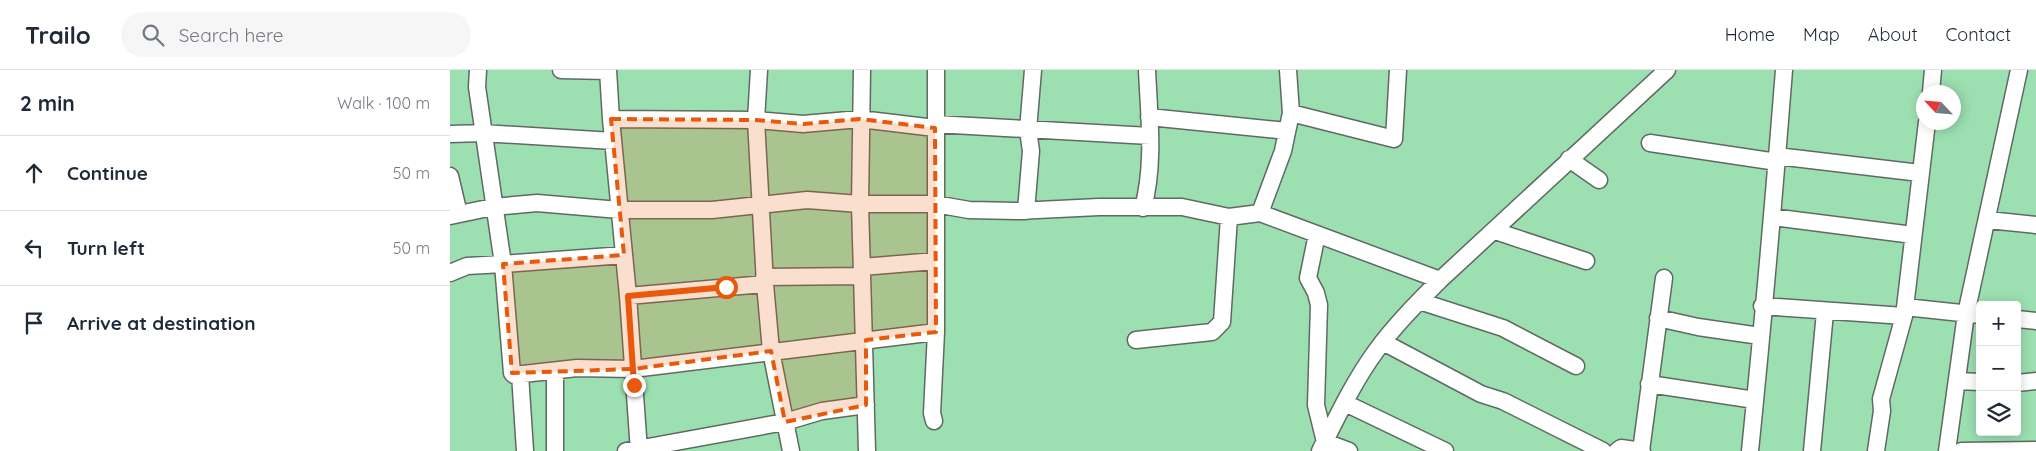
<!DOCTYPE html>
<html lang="en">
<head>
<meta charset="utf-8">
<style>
  :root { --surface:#fff; --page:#f6f6f7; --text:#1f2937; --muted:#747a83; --line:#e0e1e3 }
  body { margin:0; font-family:Quicksand,sans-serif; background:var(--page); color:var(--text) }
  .controls { position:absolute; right:15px; bottom:15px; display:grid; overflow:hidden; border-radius:5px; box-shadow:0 2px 12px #0003 }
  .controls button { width:45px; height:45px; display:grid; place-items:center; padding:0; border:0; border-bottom:1px solid var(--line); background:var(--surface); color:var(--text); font:25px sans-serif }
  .compass { position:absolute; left:1466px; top:15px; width:45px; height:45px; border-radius:50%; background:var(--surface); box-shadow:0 2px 12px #0003; rotate:296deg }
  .stop { position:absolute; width:15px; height:15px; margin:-11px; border:4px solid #ea580c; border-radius:50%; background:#fff }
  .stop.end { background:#ea580c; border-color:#fff; box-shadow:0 1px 5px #0008 }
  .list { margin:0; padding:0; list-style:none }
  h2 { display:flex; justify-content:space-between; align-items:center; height:65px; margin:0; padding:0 20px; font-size:21px }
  h2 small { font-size:16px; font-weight:400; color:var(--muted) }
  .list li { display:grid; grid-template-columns:32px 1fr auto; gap:15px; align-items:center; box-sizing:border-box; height:75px; padding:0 20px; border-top:1px solid var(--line) }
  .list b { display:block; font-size:19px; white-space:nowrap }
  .list em { font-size:16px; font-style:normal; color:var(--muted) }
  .icon { flex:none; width:28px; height:28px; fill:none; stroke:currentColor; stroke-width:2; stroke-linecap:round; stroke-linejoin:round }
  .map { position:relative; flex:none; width:1586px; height:381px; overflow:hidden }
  header { display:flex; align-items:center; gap:30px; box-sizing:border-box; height:70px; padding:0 25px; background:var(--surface); border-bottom:1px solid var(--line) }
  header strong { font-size:24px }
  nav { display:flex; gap:28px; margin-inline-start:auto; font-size:18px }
  .search { width:350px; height:45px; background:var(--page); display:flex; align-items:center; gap:12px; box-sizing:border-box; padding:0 18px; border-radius:28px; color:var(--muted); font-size:19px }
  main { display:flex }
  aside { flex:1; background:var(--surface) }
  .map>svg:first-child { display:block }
  .green { fill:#9cdfb1; fill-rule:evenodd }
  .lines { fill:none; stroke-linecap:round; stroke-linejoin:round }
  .minor-casing { stroke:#5f6a62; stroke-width:19 }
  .minor { stroke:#fff; stroke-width:16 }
  .route { stroke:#ea580c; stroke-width:6 }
  .marked { fill:#e8590c; fill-opacity:0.2; stroke:#e8590c; stroke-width:4; stroke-dasharray:10 6; stroke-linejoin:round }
</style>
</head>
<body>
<header>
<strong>Trailo</strong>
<div class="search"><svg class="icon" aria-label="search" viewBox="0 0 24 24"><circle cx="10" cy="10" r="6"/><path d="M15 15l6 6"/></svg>Search here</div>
<nav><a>Home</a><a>Map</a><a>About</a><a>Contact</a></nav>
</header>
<main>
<aside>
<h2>2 min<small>Walk · 100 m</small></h2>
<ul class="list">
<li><svg class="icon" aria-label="ahead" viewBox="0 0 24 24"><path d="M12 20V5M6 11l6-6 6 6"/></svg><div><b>Continue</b></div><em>50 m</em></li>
<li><svg class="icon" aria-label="left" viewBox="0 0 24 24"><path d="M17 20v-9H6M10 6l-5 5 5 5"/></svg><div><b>Turn left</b></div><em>50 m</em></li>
<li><svg class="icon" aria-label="arrive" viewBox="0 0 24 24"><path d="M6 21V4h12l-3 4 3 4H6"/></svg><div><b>Arrive at destination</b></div></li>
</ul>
</aside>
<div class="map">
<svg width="1586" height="381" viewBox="0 0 1586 381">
  <rect width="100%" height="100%" fill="#e5f2e8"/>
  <path class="green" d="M0,0H1586V381H0ZM1474,22H1504V52H1474ZM1530,235H1567V362H1530Z"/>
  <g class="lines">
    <defs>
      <path id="minor" d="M28,0L27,17L53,194L174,185
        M111,0L158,1
        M158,0L161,49L178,226L189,381
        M309,0L306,50L315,214L321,281L341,381
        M412,0L410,134L417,381
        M838,0L841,43L833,81L810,143L990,210
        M1481,22L1483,0
        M841,43L944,69L948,0
        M699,47L837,61
        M161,49L306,50L353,54L410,49L485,58
        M485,54L700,66
        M0,64L33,63L163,71
        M1200,73L1327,92
        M1327,86L1470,103
        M1119,89L1149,110
        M0,106L9,144
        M693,138C705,93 699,46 697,0
        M576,141L581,81L578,60L583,0
        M0,146L43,137L87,133L169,140H262L357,130L410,134H485L519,140L567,141L649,137H732L779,147L810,143
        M1322,147L1463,165
        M1538,150L1586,155
        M1045,161L1136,191
        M867,164L858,208L866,223L869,235L866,335L875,372L899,381
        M412,197L485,191
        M0,203L17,196L53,194L62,303L64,305L127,298L183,299L486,262V0
        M314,207L412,206
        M178,226L315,214
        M969,231L1053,258L1126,296
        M1312,236L1454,246
        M1455,237L1530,245
        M1208,248L1248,257L1310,266
        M1567,249L1586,251
        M686,270L762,262L772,252L779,147
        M933,272L1031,324L1053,331L1153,381
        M70,304L75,381
        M1507,311L1530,312
        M1567,313L1586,311
        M1199,314L1305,330
        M895,333L995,381
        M484,351L482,343L486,262
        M105,381V301
        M176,381L335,352L372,341L416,335
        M870,381C887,347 904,311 926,281C945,255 968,232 990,210L1217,0
        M1167,381L1171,378L1192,381
        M1191,381L1214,208
        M1300,381C1313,254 1324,127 1334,0
        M1362,381L1375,242
        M1426,381L1432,341L1431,329L1454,246L1477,52
        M1497,381L1516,244L1569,0
        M1511,381L1586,380"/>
    </defs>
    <use href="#minor" class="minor-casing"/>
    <use href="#minor" class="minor"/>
  </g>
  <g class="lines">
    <path class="route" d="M184,315L178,226L276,217"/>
  </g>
  <path class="marked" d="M161,49L306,50L353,54L410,49L485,58L486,262L416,270V335L335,352L321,281L183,299L62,303L53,194L174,185Z"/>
</svg>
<div class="controls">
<button>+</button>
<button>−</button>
<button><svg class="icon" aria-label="layers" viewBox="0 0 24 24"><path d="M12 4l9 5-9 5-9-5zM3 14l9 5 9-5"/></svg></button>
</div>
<svg class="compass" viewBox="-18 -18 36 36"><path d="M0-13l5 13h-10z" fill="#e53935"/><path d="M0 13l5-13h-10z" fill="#747a83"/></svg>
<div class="stop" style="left:276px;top:217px"></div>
<div class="stop end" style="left:184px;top:315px"></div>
</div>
</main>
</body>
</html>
